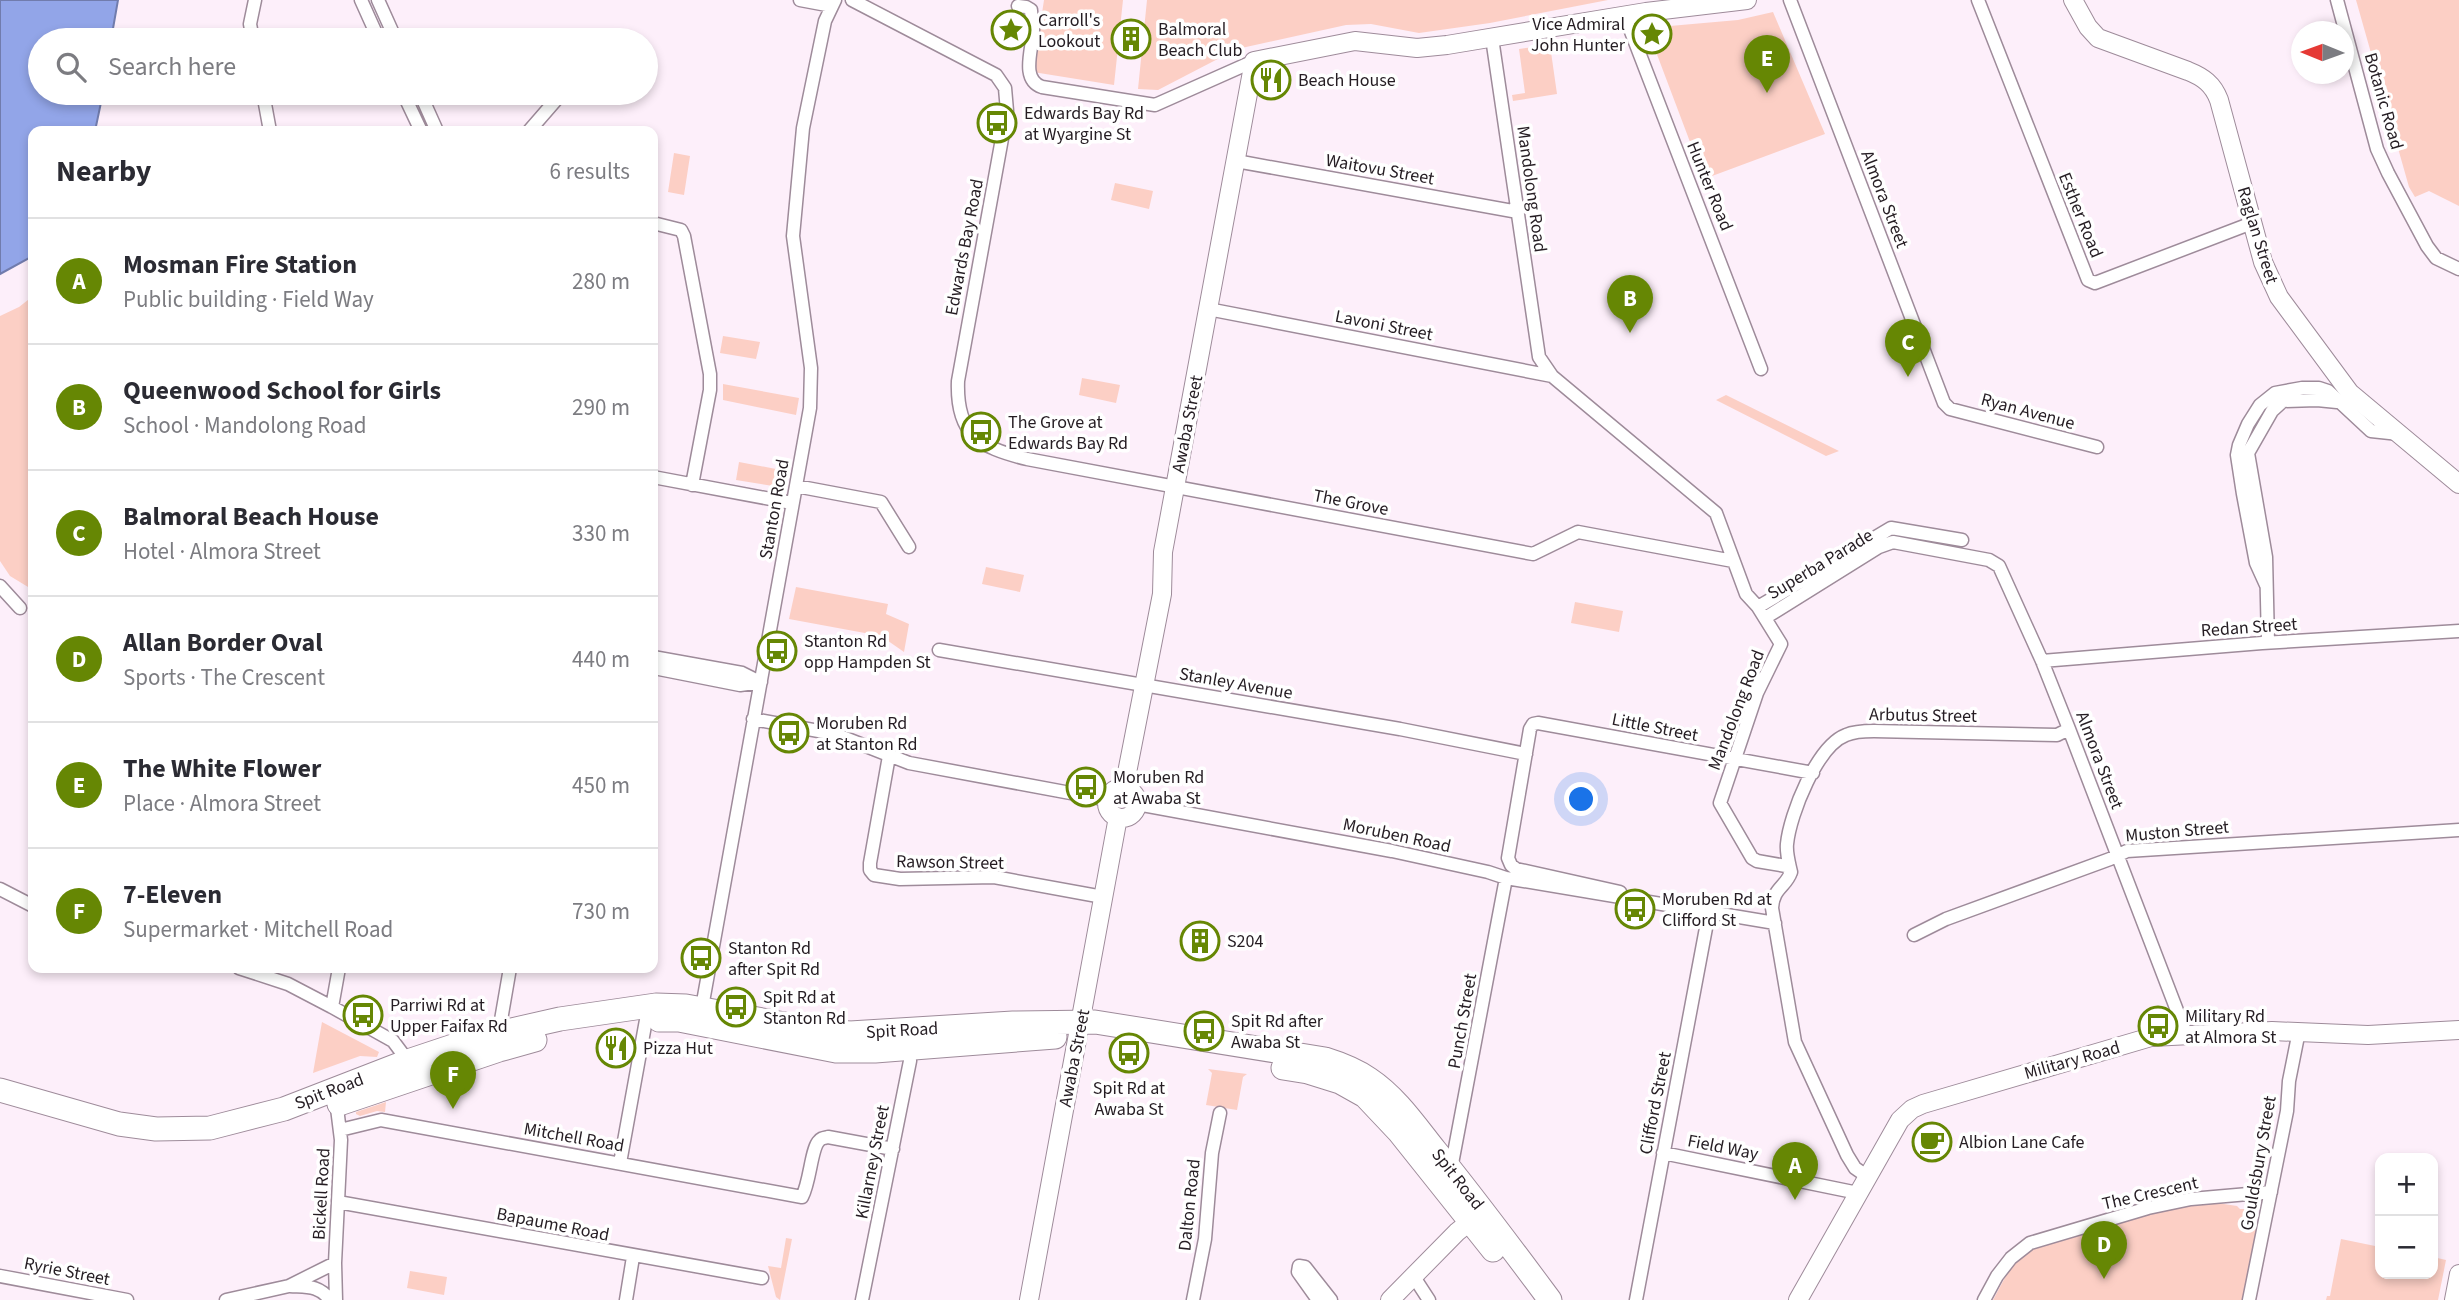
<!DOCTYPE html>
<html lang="en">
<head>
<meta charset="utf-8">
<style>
  :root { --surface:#fff; --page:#f2f2f3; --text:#2b2b33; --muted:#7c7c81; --line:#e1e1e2; --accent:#668704 }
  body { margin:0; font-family:"Source Sans 3",sans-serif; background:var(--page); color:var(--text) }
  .controls { position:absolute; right:21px; bottom:21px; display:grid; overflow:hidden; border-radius:14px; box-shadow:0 4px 10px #0003 }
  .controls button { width:63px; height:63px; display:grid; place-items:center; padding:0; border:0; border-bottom:2px solid var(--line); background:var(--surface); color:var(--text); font:35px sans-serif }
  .compass { position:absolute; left:2291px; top:21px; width:63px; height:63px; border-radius:50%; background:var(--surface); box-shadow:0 4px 10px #0003; rotate:271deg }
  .you { position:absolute; left:1582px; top:800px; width:24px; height:24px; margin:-18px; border:5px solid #fff; border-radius:50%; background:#1a73e8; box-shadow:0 0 0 10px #1a73e833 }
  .badge { display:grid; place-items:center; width:46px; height:46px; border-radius:50%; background:var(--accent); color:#fff; font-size:23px; font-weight:700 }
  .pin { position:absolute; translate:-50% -58px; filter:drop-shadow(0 2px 4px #0008) }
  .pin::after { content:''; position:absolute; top:37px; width:24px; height:21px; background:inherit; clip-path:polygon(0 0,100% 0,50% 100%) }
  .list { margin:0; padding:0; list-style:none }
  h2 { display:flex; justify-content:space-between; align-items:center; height:91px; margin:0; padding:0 28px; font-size:30px }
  h2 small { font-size:23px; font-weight:400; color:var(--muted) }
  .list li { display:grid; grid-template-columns:46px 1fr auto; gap:21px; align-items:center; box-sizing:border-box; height:126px; padding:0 28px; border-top:2px solid var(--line) }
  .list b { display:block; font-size:26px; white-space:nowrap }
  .list p { margin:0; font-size:23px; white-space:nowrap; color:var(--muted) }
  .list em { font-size:23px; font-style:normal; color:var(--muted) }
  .icon { flex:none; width:38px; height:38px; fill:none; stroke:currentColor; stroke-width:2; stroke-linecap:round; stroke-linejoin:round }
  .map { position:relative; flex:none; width:2459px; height:1300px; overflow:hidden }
  .search { position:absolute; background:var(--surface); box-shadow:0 4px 10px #0003; left:28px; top:28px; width:630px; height:77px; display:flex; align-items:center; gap:18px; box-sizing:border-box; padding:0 24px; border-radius:38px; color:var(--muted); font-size:26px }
  .panel { position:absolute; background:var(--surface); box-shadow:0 4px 10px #0003; left:28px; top:126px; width:630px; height:847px; border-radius:14px }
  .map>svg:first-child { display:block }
  .green { fill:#fccfc5 }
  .water { fill:#92a5e8; stroke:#717cad; stroke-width:2 }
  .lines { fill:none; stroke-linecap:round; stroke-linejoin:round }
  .street-casing { stroke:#9e8b9a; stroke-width:15 }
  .secondary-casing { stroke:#9e8b9a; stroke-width:20 }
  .highway-casing { stroke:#9e8b9a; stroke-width:25 }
  .street { stroke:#fff; stroke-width:12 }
  .secondary { stroke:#fff; stroke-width:18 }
  .highway { stroke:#fff; stroke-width:23 }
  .labels { text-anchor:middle; stroke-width:7; stroke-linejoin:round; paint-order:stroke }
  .poi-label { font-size:18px; fill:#251d23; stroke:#fff; text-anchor:start }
  .street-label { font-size:18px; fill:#251d23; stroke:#fff }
</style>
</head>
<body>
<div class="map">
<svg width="2459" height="1300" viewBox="0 0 2459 1300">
  <rect width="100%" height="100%" fill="#fdeffa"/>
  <path class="green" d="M1044,0H1123L1114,85L1033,72Z
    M1147,0H1608L1490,23L1419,33L1371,24L1346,25L1237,49L1158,90L1138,89Z
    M2356,0H2459V206L2429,191L2415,197L2409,187Z
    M1773,12L1825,134L1704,179L1647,28L1738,20Z
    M1550,45L1557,94L1513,101L1512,95L1525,93L1519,49Z
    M674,153L690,156L684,195L668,192Z
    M1115,183L1153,191L1149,209L1111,200Z
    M33,296V590L10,576L0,561V316L19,307Z
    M723,336L760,342L756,359L720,353Z
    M1082,378L1120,385L1116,403L1079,395Z
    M723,384L799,398L796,415L723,400Z
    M1726,395L1839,451L1826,456L1716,400Z
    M739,462L776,469L773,486L736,480Z
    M986,567L1024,575L1020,592L982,584Z
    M796,587L888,604L886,614L909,624L904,652L881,636L789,619Z
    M1575,602L1623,611L1619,632L1571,623Z
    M322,1022L379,1052L377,1057L360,1056L313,1073Z
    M1208,1069L1247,1074L1243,1077L1237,1110L1206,1105L1212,1073Z
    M386,1102L385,1112L377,1111L360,1116L356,1114V1112Z
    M2191,1199L2237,1206L2240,1209H2248L2247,1215L2261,1228L2245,1300H1993L2024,1242Z
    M786,1238L792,1239L780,1300L776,1297L768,1266L781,1268Z
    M2341,1239L2380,1247V1274H2433V1257L2446,1260L2438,1300H2326L2327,1296H2330Z
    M410,1271L447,1277L444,1295L407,1288Z"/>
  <path class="water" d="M0,0H118L111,40H40V93H103L95,131H33V256L0,274Z"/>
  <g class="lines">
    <defs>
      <path id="street" d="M361,0L379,40
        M378,0L396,40
        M800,0L832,6
        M852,0L996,75L1005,88L1007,111L958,381C956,434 978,447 1027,459L1533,554L1578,532L1733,561
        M1790,0L1944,403L1950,409L2097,447
        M1978,0L2088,280L2095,283L2252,223
        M2337,0L2377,149L2388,173L2427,246L2436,258L2459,269
        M1018,6L1026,7L1031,10C1031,16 1033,22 1033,28C1034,46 1019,79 1042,87L1155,105L1254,61
        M1625,16L1761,369
        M1492,38L1539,357L1552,376L1716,513L1746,594L1758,607L1781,644L1757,693L1720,803L1752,858L1757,861L1786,866L1791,872
        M253,40L250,24L255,0
        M263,93L270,131
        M403,93L421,131
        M420,93L437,131
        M529,131L562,93
        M1236,161L1518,212
        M653,223L681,230L684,236L710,374V390L692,485
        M1208,309L1552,376
        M653,477L792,503
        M796,486L881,502L909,547
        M2266,585L2256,563L2243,494L2237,455L2239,445L2248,424L2260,405L2275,393L2302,388H2319L2328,391L2371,431L2399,434
        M0,586L20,608
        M1758,607L1891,528L1962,540
        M1765,618L1879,547L1893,542L1989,560L1999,566L2042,661L2069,729L2186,1034
        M2268,643L2266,557L2248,453L2272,411L2283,401L2317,400L2337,402
        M939,650L1400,729L1526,754
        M653,657L742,673L760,682
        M2042,661L2262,643L2459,631
        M653,664L659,669L740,685L761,682
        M753,719L835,734L909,763L1108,800
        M889,756L870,863V870L874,875L900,879L994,877L1103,897
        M1137,804L1392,851L1488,872L1506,878L1775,923
        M1791,872C1789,863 1786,853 1787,844C1790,814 1817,746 1846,735C1855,731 1865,731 1874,731L2057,735L2069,729
        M1791,872C1786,887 1773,888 1772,908L1795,1042L1847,1155L1855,1168L1868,1177
        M0,889L33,906
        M1620,892L1516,869L1511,865L1508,858L1530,729L1533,724L1538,723L1813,773
        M1914,935L1946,919L2110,859L2127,851L2459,830
        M239,968L288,984L332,1007L393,1041L408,1061
        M332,1007L339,968
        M701,1013L810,408L811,368L793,236L803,128L825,21L835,0
        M506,1036L501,1020L510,968
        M340,1130L381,1120L802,1197C810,1182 811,1151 818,1142C821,1138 823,1138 828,1137L893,1149
        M1663,1153L1858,1193
        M620,1163L646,1020
        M1451,1169L1506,878
        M338,1202L762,1278
        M1299,1266L1305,1267L1331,1300
        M1299,1266L1298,1272L1318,1300
        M0,1276L127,1300
        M1414,1277L1429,1300
        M290,1286C307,1287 319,1285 330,1300
        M226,1300L289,1286L335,1263
        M336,1300L335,1263L341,1140L336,1100
        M626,1300L633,1257
        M862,1300L910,1061L909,1043
        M1193,1300L1205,1239L1212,1153L1220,1113
        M1636,1300L1709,912
        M1984,1300L1997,1276L2011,1258L2030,1243L2148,1208L2191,1199L2271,1192
        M2249,1300L2287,1111L2289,1081L2299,1031"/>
      <path id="secondary" d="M2073,0L2088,27L2098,38L2188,71C2203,77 2213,84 2219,100L2263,262L2279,297L2350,393L2459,484
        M1124,788L1162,594L1163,552L1254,61L1355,41L1417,48L1447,45L1646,12L1747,0
        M1107 803a15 15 0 1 1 30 0a15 15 0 1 1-30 0Z
        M1029,1300L1118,817
        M1390,1300L1457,1232L1478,1215
        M1798,1300L1900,1120L1912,1109L1923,1104L2151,1037L2272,1031L2368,1035L2459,1030
        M2454,1300L2459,1274"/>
      <path id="highway" d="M659,1020H679L836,1051H875L1055,1037
        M1283,1068L1308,1072L1340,1082L1365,1096L1399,1132L1493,1250
        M0,1090L119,1124L156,1129L210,1128L284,1109L408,1061L480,1037L560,1019L656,1005L686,1006L817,1030L850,1033L1013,1023L1095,1022L1325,1059C1341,1064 1356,1070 1369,1079C1396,1097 1415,1125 1435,1150C1475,1199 1512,1249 1550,1300
        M339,1104L499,1050L535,1040"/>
    </defs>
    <use href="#street" class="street-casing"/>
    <use href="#secondary" class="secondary-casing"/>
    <use href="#highway" class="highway-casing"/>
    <use href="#street" class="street"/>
    <use href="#secondary" class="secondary"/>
    <use href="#highway" class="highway"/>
  </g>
  <defs>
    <symbol id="sight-ring" viewBox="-11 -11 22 22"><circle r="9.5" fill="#fff" stroke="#668704" stroke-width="1.5"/><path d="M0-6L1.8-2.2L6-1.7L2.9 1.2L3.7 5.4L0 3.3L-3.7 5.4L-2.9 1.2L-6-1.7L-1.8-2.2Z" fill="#668704"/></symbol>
    <symbol id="building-ring" viewBox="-11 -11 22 22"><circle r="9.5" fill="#fff" stroke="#668704" stroke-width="1.5"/><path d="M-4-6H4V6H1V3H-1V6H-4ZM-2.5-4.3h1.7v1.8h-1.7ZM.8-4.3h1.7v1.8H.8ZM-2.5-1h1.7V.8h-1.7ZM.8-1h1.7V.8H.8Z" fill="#668704"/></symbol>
    <symbol id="restaurant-ring" viewBox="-11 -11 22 22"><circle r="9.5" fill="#fff" stroke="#668704" stroke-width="1.5"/><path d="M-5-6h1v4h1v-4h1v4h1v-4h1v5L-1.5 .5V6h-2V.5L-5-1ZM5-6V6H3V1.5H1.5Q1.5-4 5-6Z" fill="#668704"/></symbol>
    <symbol id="bus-ring" viewBox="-11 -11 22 22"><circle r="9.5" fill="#fff" stroke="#668704" stroke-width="1.5"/><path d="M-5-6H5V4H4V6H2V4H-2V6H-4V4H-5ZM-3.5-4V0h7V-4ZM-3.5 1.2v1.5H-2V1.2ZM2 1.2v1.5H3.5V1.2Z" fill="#668704"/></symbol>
    <symbol id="cafe-ring" viewBox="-11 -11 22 22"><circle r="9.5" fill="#fff" stroke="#668704" stroke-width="1.5"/><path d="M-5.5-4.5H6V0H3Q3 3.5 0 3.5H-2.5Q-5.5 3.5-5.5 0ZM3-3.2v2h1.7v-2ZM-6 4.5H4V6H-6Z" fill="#668704"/></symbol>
  </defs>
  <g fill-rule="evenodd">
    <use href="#sight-ring" x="989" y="8" width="44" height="44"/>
    <use href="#sight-ring" x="1630" y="12" width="44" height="44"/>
    <use href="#building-ring" x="1109" y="17" width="44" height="44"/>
    <use href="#restaurant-ring" x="1249" y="58" width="44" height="44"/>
    <use href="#bus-ring" x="975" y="101" width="44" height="44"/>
    <use href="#bus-ring" x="959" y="410" width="44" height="44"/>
    <use href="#bus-ring" x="755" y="629" width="44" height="44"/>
    <use href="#bus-ring" x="767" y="711" width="44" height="44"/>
    <use href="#bus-ring" x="1064" y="765" width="44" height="44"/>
    <use href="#bus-ring" x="1613" y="887" width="44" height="44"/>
    <use href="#building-ring" x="1178" y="919" width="44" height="44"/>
    <use href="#bus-ring" x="679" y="936" width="44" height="44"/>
    <use href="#bus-ring" x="714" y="985" width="44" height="44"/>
    <use href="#bus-ring" x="341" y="993" width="44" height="44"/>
    <use href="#bus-ring" x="2136" y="1004" width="44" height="44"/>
    <use href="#bus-ring" x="1182" y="1009" width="44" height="44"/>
    <use href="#restaurant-ring" x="594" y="1026" width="44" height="44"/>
    <use href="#bus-ring" x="1107" y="1031" width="44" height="44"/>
    <use href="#cafe-ring" x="1910" y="1120" width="44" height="44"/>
  </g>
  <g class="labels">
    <g class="poi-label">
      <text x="1038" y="26">Carroll's<tspan x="1038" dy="21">Lookout</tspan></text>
      <text x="1625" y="30" text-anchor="end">Vice Admiral<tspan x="1625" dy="21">John Hunter</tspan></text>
      <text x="1158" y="35">Balmoral<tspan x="1158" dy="21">Beach Club</tspan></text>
      <text x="1298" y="86">Beach House</text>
      <text x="1024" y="119">Edwards Bay Rd<tspan x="1024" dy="21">at Wyargine St</tspan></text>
      <text x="1008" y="428">The Grove at<tspan x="1008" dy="21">Edwards Bay Rd</tspan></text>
      <text x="804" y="647">Stanton Rd<tspan x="804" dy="21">opp Hampden St</tspan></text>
      <text x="816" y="729">Moruben Rd<tspan x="816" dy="21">at Stanton Rd</tspan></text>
      <text x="1113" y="783">Moruben Rd<tspan x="1113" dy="21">at Awaba St</tspan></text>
      <text x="1662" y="905">Moruben Rd at<tspan x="1662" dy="21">Clifford St</tspan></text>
      <text x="1227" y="947">S204</text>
      <text x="728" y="954">Stanton Rd<tspan x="728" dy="21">after Spit Rd</tspan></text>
      <text x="763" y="1003">Spit Rd at<tspan x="763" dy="21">Stanton Rd</tspan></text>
      <text x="390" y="1011">Parriwi Rd at<tspan x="390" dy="21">Upper Faifax Rd</tspan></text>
      <text x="2185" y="1022">Military Rd<tspan x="2185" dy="21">at Almora St</tspan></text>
      <text x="1231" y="1027">Spit Rd after<tspan x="1231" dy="21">Awaba St</tspan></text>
      <text x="643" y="1054">Pizza Hut</text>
      <text x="1129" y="1094" text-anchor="middle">Spit Rd at<tspan x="1129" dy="21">Awaba St</tspan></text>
      <text x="1959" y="1148">Albion Lane Cafe</text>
    </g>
    <g class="street-label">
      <text transform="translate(2384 101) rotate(74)" y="6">Botanic Road</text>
      <text transform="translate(1380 169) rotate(10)" y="6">Waitovu Street</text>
      <text transform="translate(1710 186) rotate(68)" y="6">Hunter Road</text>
      <text transform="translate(1532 189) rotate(82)" y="6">Mandolong Road</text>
      <text transform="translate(1885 199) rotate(69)" y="6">Almora Street</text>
      <text transform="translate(2081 215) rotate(68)" y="6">Esther Road</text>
      <text transform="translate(2258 235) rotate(73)" y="6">Raglan Street</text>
      <text transform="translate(964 247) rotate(-79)" y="6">Edwards Bay Road</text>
      <text transform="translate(1384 325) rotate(11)" y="6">Lavoni Street</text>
      <text transform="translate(2028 411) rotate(15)" y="6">Ryan Avenue</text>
      <text transform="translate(1187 424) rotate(-79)" y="6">Awaba Street</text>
      <text transform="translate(1351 502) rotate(11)" y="6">The Grove</text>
      <text transform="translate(774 509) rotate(-80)" y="6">Stanton Road</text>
      <text transform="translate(1820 564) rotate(-31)" y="6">Superba Parade</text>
      <text transform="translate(2249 627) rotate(-4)" y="6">Redan Street</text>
      <text transform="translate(1236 683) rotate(10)" y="6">Stanley Avenue</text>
      <text transform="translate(1736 710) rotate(-69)" y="6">Mandolong Road</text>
      <text transform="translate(1923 715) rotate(1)" y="6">Arbutus Street</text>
      <text transform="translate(1655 727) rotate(11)" y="6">Little Street</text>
      <text transform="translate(2100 760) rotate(69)" y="6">Almora Street</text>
      <text transform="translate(2177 831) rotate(-5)" y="6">Muston Street</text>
      <text transform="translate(1397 835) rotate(12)" y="6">Moruben Road</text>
      <text transform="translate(950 862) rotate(1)" y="6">Rawson Street</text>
      <text transform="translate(1462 1021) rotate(-80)" y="6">Punch Street</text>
      <text transform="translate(902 1030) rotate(-3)" y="6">Spit Road</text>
      <text transform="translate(1074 1058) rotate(-79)" y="6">Awaba Street</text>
      <text transform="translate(2072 1060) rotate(-16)" y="6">Military Road</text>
      <text transform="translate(329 1091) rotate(-21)" y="6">Spit Road</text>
      <text transform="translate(1655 1103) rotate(-79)" y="6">Clifford Street</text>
      <text transform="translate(574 1137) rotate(10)" y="6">Mitchell Road</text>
      <text transform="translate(1723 1147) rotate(11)" y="6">Field Way</text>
      <text transform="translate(872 1162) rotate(-79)" y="6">Killarney Street</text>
      <text transform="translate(2258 1163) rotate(-80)" y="6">Gouldsbury Street</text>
      <text transform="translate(1458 1179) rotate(52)" y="6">Spit Road</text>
      <text transform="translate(2150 1193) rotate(-13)" y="6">The Crescent</text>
      <text transform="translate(321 1194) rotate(-87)" y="6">Bickell Road</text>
      <text transform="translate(1189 1205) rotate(-84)" y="6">Dalton Road</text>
      <text transform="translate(553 1224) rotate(11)" y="6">Bapaume Road</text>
      <text transform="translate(67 1271) rotate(11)" y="6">Ryrie Street</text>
    </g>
  </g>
</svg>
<div class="controls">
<button>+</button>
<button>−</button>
</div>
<svg class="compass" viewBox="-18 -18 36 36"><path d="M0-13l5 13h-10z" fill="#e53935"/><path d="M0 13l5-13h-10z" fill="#7c7c81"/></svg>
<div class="you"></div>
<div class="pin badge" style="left:1795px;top:1200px">A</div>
<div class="pin badge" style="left:1630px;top:333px">B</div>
<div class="pin badge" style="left:1908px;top:377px">C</div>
<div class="pin badge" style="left:2104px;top:1279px">D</div>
<div class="pin badge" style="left:1767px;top:93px">E</div>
<div class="pin badge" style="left:453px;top:1109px">F</div>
<div class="search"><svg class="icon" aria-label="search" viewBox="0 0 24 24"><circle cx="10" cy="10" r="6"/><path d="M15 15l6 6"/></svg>Search here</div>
<section class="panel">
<h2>Nearby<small>6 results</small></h2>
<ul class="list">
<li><span class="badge">A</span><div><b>Mosman Fire Station</b><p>Public building · Field Way</p></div><em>280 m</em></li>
<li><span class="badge">B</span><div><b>Queenwood School for Girls</b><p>School · Mandolong Road</p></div><em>290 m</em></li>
<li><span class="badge">C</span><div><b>Balmoral Beach House</b><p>Hotel · Almora Street</p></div><em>330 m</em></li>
<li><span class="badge">D</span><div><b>Allan Border Oval</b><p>Sports · The Crescent</p></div><em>440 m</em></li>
<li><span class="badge">E</span><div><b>The White Flower</b><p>Place · Almora Street</p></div><em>450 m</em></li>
<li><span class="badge">F</span><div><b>7-Eleven</b><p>Supermarket · Mitchell Road</p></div><em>730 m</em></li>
</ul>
</section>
</div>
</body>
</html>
